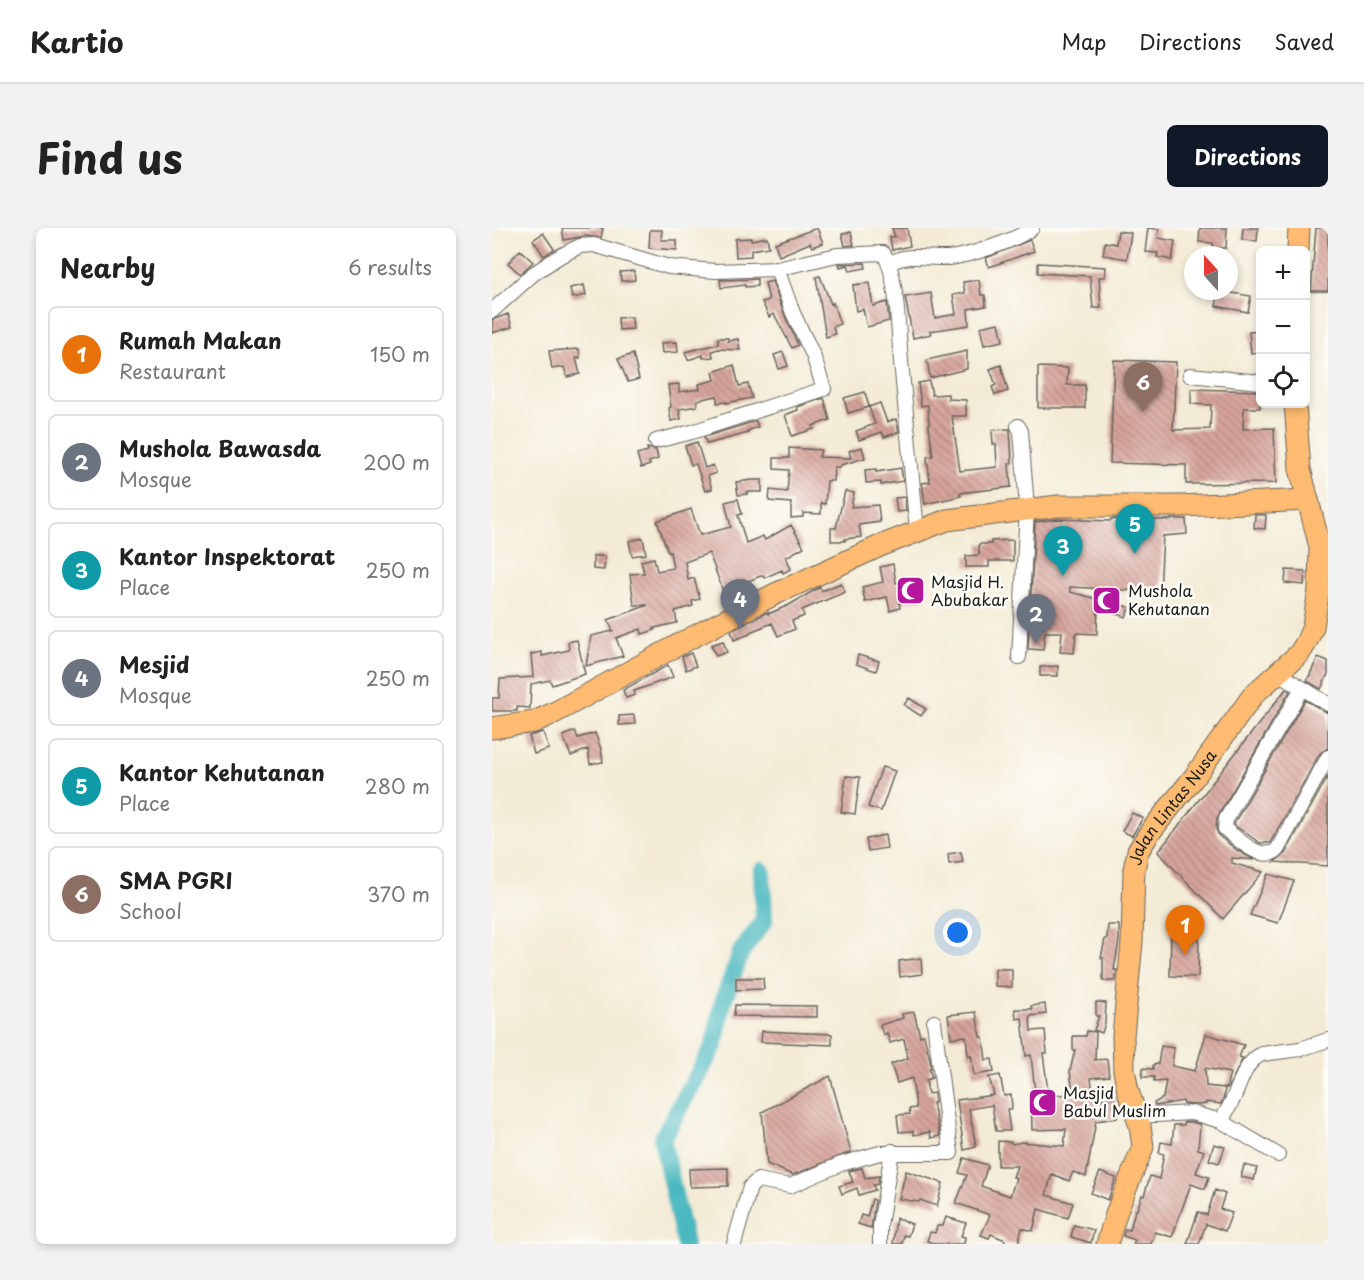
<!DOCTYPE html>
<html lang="en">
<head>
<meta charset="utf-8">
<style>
  :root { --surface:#fff; --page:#f2f2f2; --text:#222; --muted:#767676; --line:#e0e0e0; --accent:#111827 }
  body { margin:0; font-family:"Playpen Sans",sans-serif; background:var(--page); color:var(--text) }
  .controls { position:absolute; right:18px; top:18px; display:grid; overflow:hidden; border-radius:9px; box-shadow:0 3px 9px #0003 }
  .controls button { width:54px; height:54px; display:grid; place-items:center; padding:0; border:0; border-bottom:2px solid var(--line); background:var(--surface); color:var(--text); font:30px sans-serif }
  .compass { position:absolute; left:692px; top:18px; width:54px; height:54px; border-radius:50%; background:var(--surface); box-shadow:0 3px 9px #0003; rotate:339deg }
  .you { position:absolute; left:466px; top:705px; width:21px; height:21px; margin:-15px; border:4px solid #fff; border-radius:50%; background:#1a73e8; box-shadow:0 0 0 9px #1a73e833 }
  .badge { display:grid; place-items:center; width:39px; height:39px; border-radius:50%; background:var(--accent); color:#fff; font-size:20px; font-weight:700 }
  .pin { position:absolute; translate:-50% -50px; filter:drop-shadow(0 2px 3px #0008) }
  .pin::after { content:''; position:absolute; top:32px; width:21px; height:18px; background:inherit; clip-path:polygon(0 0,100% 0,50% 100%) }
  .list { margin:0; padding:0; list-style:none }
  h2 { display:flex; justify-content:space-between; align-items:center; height:78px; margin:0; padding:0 24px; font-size:26px }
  h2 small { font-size:20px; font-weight:400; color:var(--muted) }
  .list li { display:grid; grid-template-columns:39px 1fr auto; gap:18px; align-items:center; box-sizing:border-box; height:96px; margin:0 12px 12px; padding:0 12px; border:2px solid var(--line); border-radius:9px }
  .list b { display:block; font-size:22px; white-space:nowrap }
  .list p { margin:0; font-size:20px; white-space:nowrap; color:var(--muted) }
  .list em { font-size:20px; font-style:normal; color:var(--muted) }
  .icon { flex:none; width:33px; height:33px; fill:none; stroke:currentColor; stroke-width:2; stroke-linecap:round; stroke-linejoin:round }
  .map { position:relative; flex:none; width:836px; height:1016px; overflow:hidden; border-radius:9px }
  header { display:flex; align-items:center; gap:36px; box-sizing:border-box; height:84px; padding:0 30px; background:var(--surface); border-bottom:2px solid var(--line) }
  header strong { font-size:28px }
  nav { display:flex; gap:33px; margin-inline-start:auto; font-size:21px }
  .intro { display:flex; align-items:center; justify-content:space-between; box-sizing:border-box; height:144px; padding:0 36px }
  h1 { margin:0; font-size:42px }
  .button { padding:15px 27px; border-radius:9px; background:var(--accent); color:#fff; font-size:21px; font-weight:700 }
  main { display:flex; gap:36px; padding:0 36px }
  aside { flex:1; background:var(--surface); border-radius:9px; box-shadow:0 3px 9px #0003 }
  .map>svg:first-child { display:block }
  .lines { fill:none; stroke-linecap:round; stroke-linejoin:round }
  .river { stroke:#49b8c0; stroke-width:18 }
  .building { fill:url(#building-back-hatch) }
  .minor-casing { stroke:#67645d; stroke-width:16 }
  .highway-casing { stroke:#67645d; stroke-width:23 }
  .minor { stroke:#fff; stroke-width:14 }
  .highway { stroke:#febb71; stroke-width:21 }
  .labels { text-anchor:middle; stroke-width:5; stroke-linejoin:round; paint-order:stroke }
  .poi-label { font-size:16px; fill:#1c1c1c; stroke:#fdfcf7; text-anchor:start }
  .street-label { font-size:16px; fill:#1c1c1c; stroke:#fdfcf7 }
</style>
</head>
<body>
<header>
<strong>Kartio</strong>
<nav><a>Map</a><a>Directions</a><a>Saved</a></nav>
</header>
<div class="intro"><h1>Find us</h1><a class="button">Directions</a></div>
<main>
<aside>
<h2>Nearby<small>6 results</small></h2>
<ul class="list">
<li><span class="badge" style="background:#e8710a">1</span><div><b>Rumah Makan</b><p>Restaurant</p></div><em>150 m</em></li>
<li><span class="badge" style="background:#6b7280">2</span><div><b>Mushola Bawasda</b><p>Mosque</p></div><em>200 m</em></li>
<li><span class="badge" style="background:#0f9aa8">3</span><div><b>Kantor Inspektorat</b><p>Place</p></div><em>250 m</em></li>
<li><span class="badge" style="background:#6b7280">4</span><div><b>Mesjid</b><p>Mosque</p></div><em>250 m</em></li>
<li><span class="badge" style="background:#0f9aa8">5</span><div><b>Kantor Kehutanan</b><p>Place</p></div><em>280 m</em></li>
<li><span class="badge" style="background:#8d6e63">6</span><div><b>SMA PGRI</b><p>School</p></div><em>370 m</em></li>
</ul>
</aside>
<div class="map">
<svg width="836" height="1016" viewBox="0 0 836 1016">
  <defs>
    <pattern id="building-back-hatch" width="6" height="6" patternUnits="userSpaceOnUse" patternTransform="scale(1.5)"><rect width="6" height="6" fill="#d7a49b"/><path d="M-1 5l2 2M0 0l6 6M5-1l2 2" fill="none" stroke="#ae857e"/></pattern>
  </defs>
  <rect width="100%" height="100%" fill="#fdfcf7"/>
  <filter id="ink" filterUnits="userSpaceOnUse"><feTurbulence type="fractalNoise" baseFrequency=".0167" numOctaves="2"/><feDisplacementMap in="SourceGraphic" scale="12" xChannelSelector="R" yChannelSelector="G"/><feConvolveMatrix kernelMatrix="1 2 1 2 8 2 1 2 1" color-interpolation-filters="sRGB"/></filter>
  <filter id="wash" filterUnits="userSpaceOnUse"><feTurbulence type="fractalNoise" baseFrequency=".008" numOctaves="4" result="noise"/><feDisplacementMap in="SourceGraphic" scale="24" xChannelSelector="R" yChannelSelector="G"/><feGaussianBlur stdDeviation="1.35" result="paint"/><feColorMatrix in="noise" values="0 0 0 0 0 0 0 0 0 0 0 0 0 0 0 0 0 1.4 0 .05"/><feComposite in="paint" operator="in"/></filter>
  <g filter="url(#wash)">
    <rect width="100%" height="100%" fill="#f3ebd5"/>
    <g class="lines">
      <path class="river" d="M193,1016L170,911L222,818L231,774L249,724L272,693L270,643"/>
    </g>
    <g id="blocks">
      <path class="building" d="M70,0H111L109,10L93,8L72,12Z
        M325,0L331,15L320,19L318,15L287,28L283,15Z
        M400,0H415L418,18L400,22L398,9H403Z
        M656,0L667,1L666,10L683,13L680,32L665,29L666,25L653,24Z
        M708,0H735L734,20H721V15L707,14Z
        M751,0H766L765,13L750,12Z
        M824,0H836V63H819Z
        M158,2H170L169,12H185V22L157,20Z
        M626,3L639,5L635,31L611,27L613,14L624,16Z
        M359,4L362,17L353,18L350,6Z
        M51,5L62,21L52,28L41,12Z
        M275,9L277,19L259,22V28L244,29L243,11L259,10V12Z
        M538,12L542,23L497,39L494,30Z
        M28,22L41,34L28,46L16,35Z
        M373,35L374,40L358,43L356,37L348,39L347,36Z
        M546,35L614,39L613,49H607L609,80H601L598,48L546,45Z
        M142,43L143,52L129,53L128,44Z
        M328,48L339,76L341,75L348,96L341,99L343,106L334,109L324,49Z
        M265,51V58L253,59V57L229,60L228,52Z
        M487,52L489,67H493L494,78L476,81L477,97L438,103L439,106L421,110L413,69L439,65L443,90L464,86L461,67L473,65L471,54Z
        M280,53L293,88L306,117L300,120L282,86L277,89L270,74L277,72L273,55Z
        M377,55L381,78L395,74L397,93L375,99L371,81L364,83L361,57Z
        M92,57L94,67L80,70L78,60Z
        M727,63L759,68L756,84L724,78Z
        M16,86L20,99L0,105V92Z
        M140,89L141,101L127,102L126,90Z
        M507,95L511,113L492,117L488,99Z
        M768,103V124L759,125L757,104Z
        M226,110H236V113L246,111L248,122L226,121L220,123L221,129L211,130V127L196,132L193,124L226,116Z
        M185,114L186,124L170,125L169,115Z
        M87,121L88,130H84L88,146L75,149L72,139L60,141L57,123Z
        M475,123V141L438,150L435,132Z
        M291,124L296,138L287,141L282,127Z
        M141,126L147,151L136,154L126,131Z
        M622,132L684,134L681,202L718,201L719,177L699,176V161L768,163V180H752L751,201L782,200L784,255L694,256V237L618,235Z
        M242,137L247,158L256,156L260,170L234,175V174L225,175V168L205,172V178L187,181L189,191L179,193L177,180L179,179L176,157L187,156V164L208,161L207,156L223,152L221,144Z
        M509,137L516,163L503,167L500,159L504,157L498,141Z
        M546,139L576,140L575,157H593V180H546Z
        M437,153L440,167L456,166V171L474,172V188H460L468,243L505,239L504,216H501L500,202L518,201L520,235L517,236L519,259L468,265L469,268L433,276L430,255L438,254L435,229L441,228L437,198L436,177L429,178L426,155Z
        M373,164L377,179L356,185L352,170Z
        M332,170L338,192L323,197L321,198L322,201L300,208L293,187L306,182L305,179Z
        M388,175L395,194L404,191L407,204L392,209L390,204L367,212L364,203L383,196L377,179Z
        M264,193L266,199L255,203L256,205L215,216L212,209Z
        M205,214L213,240L221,237L224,245L216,248L220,261L213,263L204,236L199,237L193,218Z
        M370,219L373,230L349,237L348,239H342L341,253H335L333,276L329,275V286L311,285V289L299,290V275L277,273L278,262L295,264L297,242L282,241V230H297V220L329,222L327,229L359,230L357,223Z
        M155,220L164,222L166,231L157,234L158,237L149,240L145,226L156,223Z
        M409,240L411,253L389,257V254L374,255L373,242L384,241V244Z
        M260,252H270V264H254L255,266L246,267L244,254Z
        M353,263L362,265L359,279L386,277L388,294L367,297L369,309L353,311V313H339V300H344Z
        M413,269L414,283L405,284L403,270Z
        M246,271L250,286L246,287L254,315L271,308L273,312L299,297L312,319L294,329L299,341L291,345L290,342L272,350L271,347L231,363L217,325L193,334L196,352L202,350L208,371L200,373L201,378L183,383L185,395L162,400L163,402L150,406L149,401L124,410L131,428L94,438L99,408L121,403L116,392L156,377H142L138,346L152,345L149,333L162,330L165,343L181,340L178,324H176L165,293L199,281L208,307L239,299L233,274Z
        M763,287H774L773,301L762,300Z
        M566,291L618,293L619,291L679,292V291H694L695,306L671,308L668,364L578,359V364L606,371L605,406L584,405L582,425L568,424L570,404H553L551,422L536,421L543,294Z
        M151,310L154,326L140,328L137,313Z
        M521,312V333H497V339H474V328L487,327V316H499V313Z
        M101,328H113L112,342L101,341Z
        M401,336L404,355L427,351L431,371L407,375L408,380L398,383L395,369L373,374L370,359L391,354L388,339Z
        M794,342L813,343L812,357L793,355Z
        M349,355L353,364L310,382L312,388L300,393L303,401L286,408L280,395L258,404V406L242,412L239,403L276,384V386L297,377L328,359L330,363Z
        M624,376L637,379L634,389L621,385Z
        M85,412L93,446L60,457L58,452L39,456L38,480L25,479V483H0V470H7L8,451L41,449L39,426L50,424V428L77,422L76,414Z
        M231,413L235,424L224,428L219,417Z
        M199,425L204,438L194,442L190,429Z
        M366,427L387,433L384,443L364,436Z
        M826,429L836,433V446L829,461L815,453Z
        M176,437L181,449L142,463L143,467L134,470L131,462Z
        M566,438V448H548V439Z
        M794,461L798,463L725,590L724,601L727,608L745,622L763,632L740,630V635L771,644L731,691L666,624Z
        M417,470L434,481L429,488L412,477Z
        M813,472L836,485V520L828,525L778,615H768L742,597L743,594Z
        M142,487L143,496L127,497V488Z
        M83,503L86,510L103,505L109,521L111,534L98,536L96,521L79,528L71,508Z
        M51,504L57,521L42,526L37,508Z
        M390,539L403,543L389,583L376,579Z
        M354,548L368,549L363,586L349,584Z
        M836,548V638L782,634L793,626Z
        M640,585L651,590L640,608L630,603Z
        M393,607L395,620L376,623L374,611Z
        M469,624L471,634L457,636L456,626Z
        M776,646L802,653L786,695L758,687Z
        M616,697H627V713L622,742H625L623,753H611V730H609L613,711H615Z
        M679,705H707L706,749L678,748Z
        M429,730L430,746L408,749L407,733Z
        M503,741H520V759L503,758Z
        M244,750H271L272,761L244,762Z
        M604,774L614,775L613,795L610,805L602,802L607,788H604Z
        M553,776L554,786L538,788L539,803L553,802L555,825H551L556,864H561V868L581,865L578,843L583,822H581V808H594L595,803L604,804L603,832L615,831L617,848L599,850L602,872L622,869L625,890L604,893L594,949L581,944L577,953L560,946L554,967L581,975L576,990L546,981L541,1003L530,1000L526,1016H512L513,1012L499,1006L497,1010L489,1007L498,987L464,975L475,947L467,945L472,930L496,937L489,958L518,968L524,950L521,949L525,938H506V913L519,914L520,916L530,914L572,918L574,901L540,902L539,867L540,864H543L539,827L534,828L530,790L524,791L523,781H540L539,778Z
        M243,777L325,778V789L242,788Z
        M422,784L428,808L432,807L438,831L439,840H437L440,850L434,852L436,866L442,865L443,875H441L448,908L439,910L438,904L422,907L421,903L407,904L405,887L418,886L417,881L424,880L420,850L405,855L399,836L416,830L412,811L398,815L395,805L391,807L388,797L411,790L410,786Z
        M484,784L488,809H491L494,832L500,831L502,844L482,847L479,827L476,828L474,808L459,810L456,787Z
        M270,803L340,806V817L269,814Z
        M714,806L752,817L747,829L751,830L736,860H734L738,845L713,840L714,858L733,860L732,868L729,876L714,874V876L706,877L692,876L691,873L663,878L662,875L671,870L674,853L662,854V849H650L651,840L661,841V837L666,836L669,818L682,820L680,838L703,843Z
        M508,847L512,868L519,867L520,881H515L518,903H504L500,877L477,881L484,919L472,922L465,872L502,867L497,849Z
        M338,848L359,924L301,947L275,936L270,884Z
        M692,894H699L707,896L708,898L706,921L712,923L704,945L717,949L713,961L699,956L680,1009L663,1004L659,1016H641L643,1012L631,1008L633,1001L638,1002L643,982H645L650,967L652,968L658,948L667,951L672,926L667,925L669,914L680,916L682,897H692Z
        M722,916L733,919L727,935L717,932Z
        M752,937L765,940L762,952L749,949Z
        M236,940V958L198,959L197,941Z
        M370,940L373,950L387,948L386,956L381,957L383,962L367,967L365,960L350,966L347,958L361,954L357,943Z
        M414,943L451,955L445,978L428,972L427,974L407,971Z
        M608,944L624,950L616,972L599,965Z
        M723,962L733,966L728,981L740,985L733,1003L714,996L707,1016H695L706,984L715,987Z
        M380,971L383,972L379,1000L366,996L369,987L375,989Z
        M454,989L474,995L469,1008L473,1009L472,1016H444L435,1013L438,1004L443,1005L445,998H451Z
        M404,990L420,996L416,1008L412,1007L410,1016H401Z
        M582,997L602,1002L599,1015L579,1009Z"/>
    </g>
  </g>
  <g filter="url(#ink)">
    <use href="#blocks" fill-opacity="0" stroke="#67645d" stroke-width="1.5"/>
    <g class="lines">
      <defs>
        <path id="minor" d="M397,36C414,24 436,31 456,30C477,28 523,13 540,0
          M0,83L41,46L68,28L88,18L102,17L177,39L223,43L285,41L345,27L391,25C406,45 406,106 409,133C414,190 420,246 425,303
          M698,147L768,154
          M526,198L529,203L535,281L527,429
          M164,213L200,204L332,161L321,127L301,85L285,41
          M786,445L836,476
          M810,460L734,591L733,601C745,610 769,635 785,622L836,529
          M645,888L700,885L729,893C733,886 738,878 741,871C749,854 753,834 770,826L808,821L836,812
          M729,893L786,927
          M242,1016L258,959L266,952L298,958L349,936L388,925H459L442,794
          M388,1016V998L400,923"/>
        <g id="highway">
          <path d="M806,22L807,0"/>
          <path d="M0,500L42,494L62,485L193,413L281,367L388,318L455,292L566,278H689L816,272"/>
          <path id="s1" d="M615,1016L625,983L651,919L648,898L636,863L632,842L631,808L640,714L642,641L646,623L658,604L703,548L762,466L807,426L814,415L821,399L827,362L828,319L808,241L803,176"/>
        </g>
      </defs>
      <use href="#minor" class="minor-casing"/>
      <use href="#highway" class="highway-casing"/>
      <use href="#minor" class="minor"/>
      <use href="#highway" class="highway"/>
    </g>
  </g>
  <defs>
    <symbol id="mosque-square" viewBox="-11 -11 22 22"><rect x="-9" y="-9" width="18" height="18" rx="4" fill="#b5179e" stroke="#fdfcf7"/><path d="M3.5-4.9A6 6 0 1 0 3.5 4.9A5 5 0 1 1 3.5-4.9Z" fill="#fff"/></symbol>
  </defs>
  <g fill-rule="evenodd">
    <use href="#mosque-square" x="402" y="346" width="33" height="33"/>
    <use href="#mosque-square" x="598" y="356" width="33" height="33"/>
    <use href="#mosque-square" x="534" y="858" width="33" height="33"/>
  </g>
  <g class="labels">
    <g class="poi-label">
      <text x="439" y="360">Masjid H.<tspan x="439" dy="18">Abubakar</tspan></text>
      <text x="636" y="369">Mushola<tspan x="636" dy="18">Kehutanan</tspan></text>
      <text x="571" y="871">Masjid<tspan x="571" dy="18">Babul Muslim</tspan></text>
    </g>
    <g class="street-label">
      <text dy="6" stroke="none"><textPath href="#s1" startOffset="458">Jalan Lintas Nusa</textPath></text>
    </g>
  </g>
</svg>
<div class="controls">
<button>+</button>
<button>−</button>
<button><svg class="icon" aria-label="locate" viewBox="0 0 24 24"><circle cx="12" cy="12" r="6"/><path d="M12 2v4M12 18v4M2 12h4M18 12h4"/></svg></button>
</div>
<svg class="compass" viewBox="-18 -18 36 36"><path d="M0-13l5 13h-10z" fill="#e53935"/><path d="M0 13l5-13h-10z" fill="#767676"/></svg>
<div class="you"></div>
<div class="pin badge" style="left:693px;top:727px;background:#e8710a">1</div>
<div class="pin badge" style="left:544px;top:416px;background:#6b7280">2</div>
<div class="pin badge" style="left:571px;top:348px;background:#0f9aa8">3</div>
<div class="pin badge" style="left:248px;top:401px;background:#6b7280">4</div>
<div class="pin badge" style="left:643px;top:326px;background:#0f9aa8">5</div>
<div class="pin badge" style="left:651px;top:184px;background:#8d6e63">6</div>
</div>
</main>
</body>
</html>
